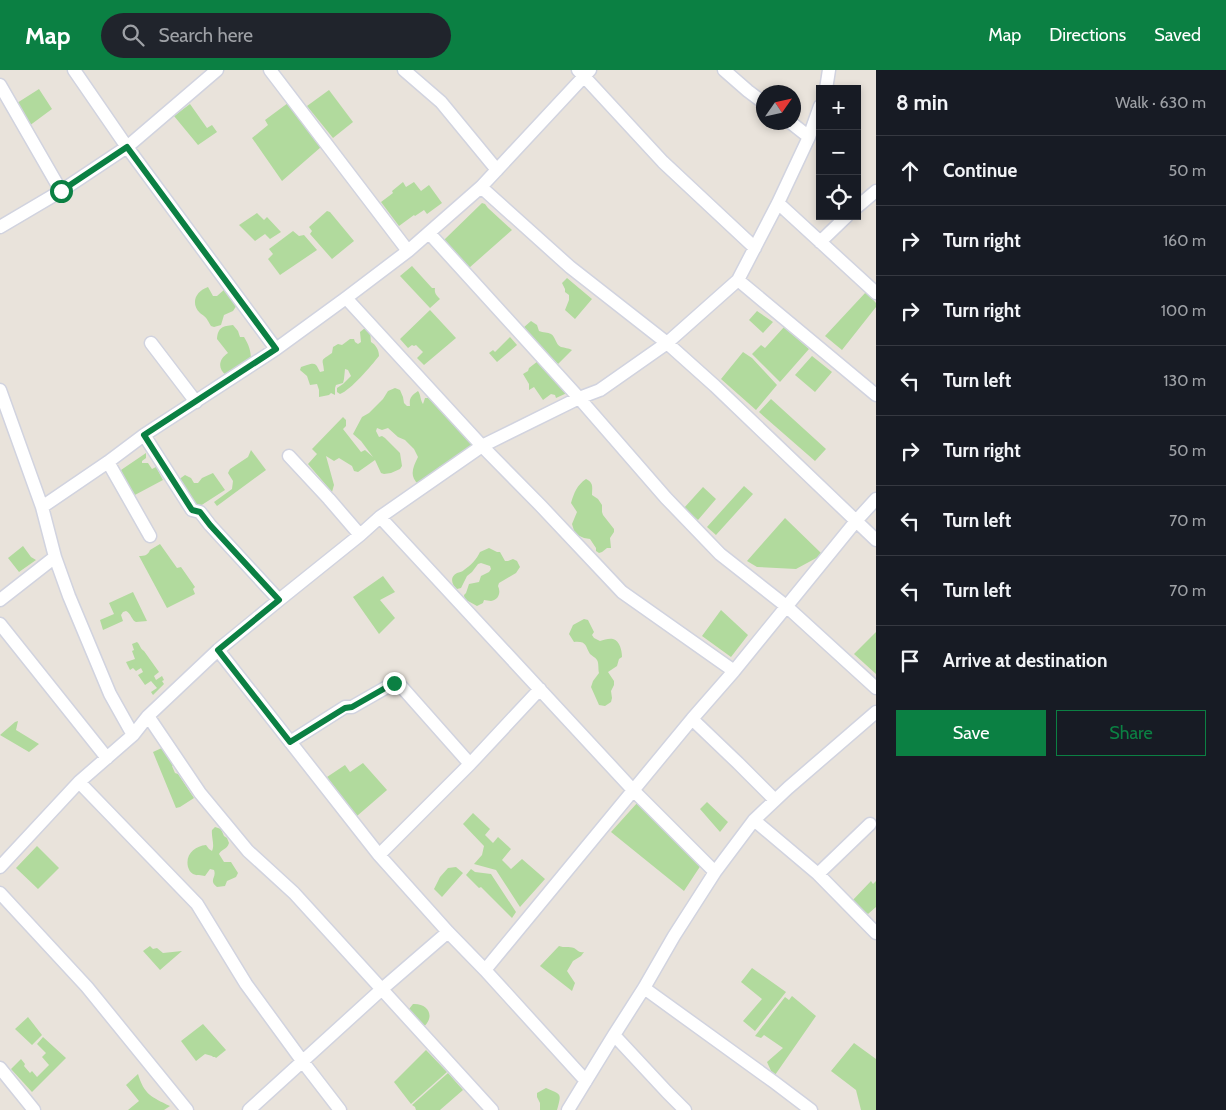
<!DOCTYPE html>
<html lang="en">
<head>
<meta charset="utf-8">
<style>
  :root { --surface:#171b24; --page:#20242c; --text:#f1f3f6; --muted:#9ea1a6; --line:#363941; --accent:#0b8043 }
  body { margin:0; font-family:Cabin,sans-serif; background:var(--page); color:var(--text) }
  .controls { position:absolute; right:15px; top:15px; display:grid; overflow:hidden; border-radius:0px; box-shadow:0 2px 8px #0003 }
  .controls button { width:45px; height:45px; display:grid; place-items:center; padding:0; border:0; border-bottom:1px solid var(--line); background:var(--surface); color:var(--text); font:25px sans-serif }
  .compass { position:absolute; left:756px; top:15px; width:45px; height:45px; border-radius:50%; background:var(--surface); box-shadow:0 2px 8px #0003; rotate:56deg }
  .stop { position:absolute; width:15px; height:15px; margin:-11px; border:4px solid #0b8043; border-radius:50%; background:#fff }
  .stop.end { background:#0b8043; border-color:#fff; box-shadow:0 1px 5px #0008 }
  .list { margin:0; padding:0; list-style:none }
  h2 { display:flex; justify-content:space-between; align-items:center; height:65px; margin:0; padding:0 20px; font-size:21px }
  h2 small { font-size:16px; font-weight:400; color:var(--muted) }
  .list li { display:grid; grid-template-columns:32px 1fr auto; gap:15px; align-items:center; box-sizing:border-box; height:70px; padding:0 20px; border-top:1px solid var(--line) }
  .list b { display:block; font-size:19px; white-space:nowrap }
  .list em { font-size:16px; font-style:normal; color:var(--muted) }
  .actions { display:flex; gap:10px; padding:15px 20px }
  .actions a { flex:1; padding:11px 0; border:1px solid var(--accent); border-radius:0px; text-align:center; font-size:18px; color:var(--accent) }
  .actions .main { background:var(--accent); color:#fff }
  .icon { flex:none; width:28px; height:28px; fill:none; stroke:currentColor; stroke-width:2; stroke-linecap:round; stroke-linejoin:round }
  .map { position:relative; flex:none; width:876px; height:1040px; overflow:hidden }
  header { display:flex; align-items:center; gap:30px; box-sizing:border-box; height:70px; padding:0 25px; background:var(--accent); color:#fff }
  header strong { font-size:24px }
  nav { display:flex; gap:28px; margin-inline-start:auto; font-size:18px }
  .search { width:350px; height:45px; background:var(--page); display:flex; align-items:center; gap:12px; box-sizing:border-box; padding:0 18px; border-radius:28px; color:var(--muted); font-size:19px }
  main { display:flex }
  aside { flex:1; background:var(--surface) }
  .map>svg:first-child { display:block }
  .green { fill:#b1da9d }
  .lines { fill:none; stroke-linecap:round; stroke-linejoin:round }
  .street-casing { stroke:#d1d3df; stroke-width:15 }
  .street { stroke:#fff; stroke-width:12 }
  .route { stroke:#0b8043; stroke-width:6 }
</style>
</head>
<body>
<header>
<strong>Map</strong>
<div class="search"><svg class="icon" aria-label="search" viewBox="0 0 24 24"><circle cx="10" cy="10" r="6"/><path d="M15 15l6 6"/></svg>Search here</div>
<nav><a>Map</a><a>Directions</a><a>Saved</a></nav>
</header>
<main>
<div class="map">
<svg width="876" height="1040" viewBox="0 0 876 1040">
  <rect width="100%" height="100%" fill="#e9e3db"/>
  <path class="green" d="M39,19L52,39L29,56L17,33Z
    M329,20L353,52L333,68L307,36Z
    M288,33L321,77L282,111L252,68L268,55L265,50Z
    M190,34L207,58L212,55L217,62L198,75L174,46Z
    M403,112L406,117L414,112L421,121L429,115L442,133L427,144L424,140L415,146L414,145L399,156L381,132L393,123L392,121Z
    M482,133L485,134L488,138L512,160L469,198L444,170Z
    M327,141L330,142L354,171L332,189L310,164L312,161L309,157Z
    M257,143L264,150L267,147L281,162L270,169L265,164L255,171L239,155Z
    M293,161L299,166L304,165L317,180L280,205L268,189L273,184L269,179Z
    M412,196L432,218H435C434,223 437,226 440,229L430,238L400,206Z
    M567,208L592,229L575,249L565,240L569,230V225L565,222V219L562,213Z
    M208,217L213,226H217L225,219L237,235L233,241L224,245L221,255L214,257L211,256C209,253 207,248 204,246C203,245 201,244 200,243C190,233 196,221 208,217Z
    M866,222L876,233V237L842,280L825,266Z
    M430,240L456,268L424,295L417,288L423,282L416,275L414,276L412,275L408,278L400,269Z
    M757,241L773,252L763,263L749,250Z
    M531,251L537,255L539,261C543,263 548,262 551,264C556,267 555,274 561,277C565,278 568,278 572,280L558,294L523,258Z
    M233,255L238,261L240,267H244C249,275 251,281 251,290L226,305C217,298 219,289 228,283L217,269C218,257 223,256 233,255Z
    M784,257L809,279L780,312L752,284L761,275L765,278Z
    M365,258C372,261 370,265 371,272C376,275 379,280 379,286C371,296 351,320 340,324L337,322V318L343,314L351,306L348,300L345,299L344,309L343,313L336,315L335,318V325L331,323L329,325L319,327V320L317,314L310,315L307,306L300,300L301,297C303,296 305,296 307,295C316,292 316,294 320,302L324,301C323,288 319,292 332,283L333,277L338,274L342,275L350,269H354L355,272L358,274L361,272L360,262Z
    M510,267L517,275L497,292L489,283L493,280L495,282Z
    M743,282L752,288L777,315L756,340L721,309Z
    M812,286L832,302L815,322L795,305Z
    M538,291L567,323L556,328L555,325L551,324L543,330L534,317L529,320V314L523,304L528,301L529,298Z
    M395,318L400,320L403,327L404,333L407,336H410C409,328 411,326 418,321C421,325 420,330 423,334L425,328H432L472,373C471,378 463,384 458,384L453,389L439,397L437,400L435,407L418,414C409,406 413,397 418,387L414,379L405,370L398,367L388,358L382,360L377,358L376,361L379,367L382,366L385,368L400,383L402,396L400,399L391,403L384,404L381,403L375,390L358,402L354,401L352,396L339,388L334,391L326,386L334,415L332,422L308,394L317,384L312,379L343,347L346,350V356L343,359L361,382L365,380L373,387L361,371L353,364L362,347L369,343L383,329L388,321Z
    M771,329L826,379L815,391L759,342Z
    M251,380L266,400L217,436L214,432L232,419L233,411L228,403L230,399L248,387Z
    M146,383V388L142,391V393H148L152,399L156,397L163,410L133,426L121,400Z
    M213,403L225,420L197,438L178,410L185,405L191,408L194,413H198L202,408Z
    M586,409C594,413 592,417 592,425L598,429L602,435V442L603,445L614,459V462L610,468L611,478H607L602,482L599,483L596,481V478L590,469L584,468L575,464L572,454L577,442L571,433C574,423 577,415 586,409Z
    M744,416L753,424L716,465L707,457Z
    M703,417L716,429L698,450L684,438Z
    M785,448L821,483L820,486L796,499L757,497L747,491Z
    M160,474L177,498L181,497L195,517L193,519L195,524L167,538L139,486C145,486 148,485 150,480Z
    M23,476L31,487L36,490L19,502L8,488Z
    M489,478L497,482H500L505,491H508L513,489L517,491L520,497L516,503L499,513L498,516C501,522 499,530 491,531C489,531 486,530 484,530L483,533L477,536L468,531H465L464,525L466,523L469,514L479,512L481,506L489,502L491,499L490,496L481,493L478,494L472,502L467,506L461,518L457,519C452,515 449,507 457,503C459,502 462,502 464,500C470,496 477,489 480,482Z
    M383,506L395,522L380,530L395,548L379,564L353,527Z
    M133,522L147,551C144,551 139,552 136,552C132,551 131,543 126,541L123,542L121,545L123,551L103,560L100,550L114,544L109,533Z
    M721,540L748,565L731,587L702,566Z
    M584,549L588,550L594,562L592,565L594,568L600,571C604,570 609,568 613,569C620,571 622,581 622,587L619,589L617,596L608,602L614,611V615L611,621L612,628L611,632L605,636L599,635L591,617L593,611L599,603C598,599 599,593 597,590C595,587 592,586 590,584C585,576 587,571 574,572L569,564L573,555Z
    M876,562V604L854,584Z
    M137,572C140,574 140,579 144,581L159,602L154,606L156,610L162,606L164,610L162,611L164,614L153,625L151,622L157,618L151,611L145,615L138,605L143,602L141,598L136,601L133,598L130,600L126,592L135,589L132,581L134,580L132,574Z
    M18,651L16,660L39,674L29,682L0,665L15,652Z
    M164,677L175,694L172,696L175,703L178,704L194,728L180,737L176,738L153,682Z
    M363,693L387,720L357,746L327,707L345,695L350,702Z
    M638,732L701,795L684,821L611,762Z
    M707,732L728,752L720,762L700,739Z
    M473,743L490,759L485,765L493,773L498,767L511,779L502,790L511,799L522,789L545,809L520,837L496,800L474,794L482,785L484,776L463,754Z
    M215,757L221,759L224,766L227,768L229,773C227,780 221,779 219,784L224,792H231L238,803L236,807L227,811L225,816L217,817C208,810 217,808 214,800L210,799L205,806C201,805 197,806 193,804C190,802 189,800 188,797C185,784 195,776 206,775L209,779L212,781C215,775 211,766 212,760Z
    M37,776L59,798L38,819L16,798Z
    M456,797L463,803L442,827L434,819L440,807L448,798Z
    M471,799L475,802L491,804L516,842L512,848L481,817L479,818L466,805Z
    M871,811L873,814L876,811V837L868,844L851,832Z
    M150,876L153,879L157,878L163,883L182,881L160,900L143,881Z
    M559,876C564,878 569,876 574,878C578,880 578,883 584,882L581,886L573,891L567,901L575,913L572,921L540,896Z
    M752,898L786,922L755,961L743,951L762,929L741,912Z
    M792,926L816,946L775,1005L772,1003L767,992L783,978L764,965L761,968L755,966L785,927L789,930Z
    M413,934C429,933 436,948 422,958L409,946V939Z
    M28,947L42,965L32,975L15,959Z
    M203,954L226,980L216,988L215,987H213L212,986L205,984L196,991L181,971Z
    M43,967L66,988L32,1022L11,999L21,989L25,994L24,996L30,1003L32,1001L37,1007L49,995L42,987L46,983L37,974Z
    M854,973L876,989V1040H861L856,1020L831,1001Z
    M426,980L447,1002L411,1034L394,1012Z
    M448,1003L463,1020L440,1040H416L415,1037L412,1035Z
    M138,1004C144,1024 151,1027 170,1036L164,1040H128L139,1031L126,1015Z
    M546,1018C561,1025 562,1022 557,1040H540V1033L537,1027V1023Z"/>
  <g class="lines">
    <defs>
      <path id="street" d="M74,0L127,77L276,279
        M270,0L408,181
        M404,0L441,32L497,100
        M578,0L663,92L755,178
        M724,0L748,21L764,33
        M0,15L61,121
        M826,19L829,0
        M790,52L809,67
        M481,117L570,197L667,273L715,316L876,470
        M778,133L876,223
        M857,137L876,121
        M0,157L61,121L127,77L217,0
        M429,163L579,328L666,428L720,484L786,536L876,618
        M820,172L847,146
        M738,210L876,325
        M346,228L482,376L541,436L622,522L734,601
        M151,273L196,332
        M0,320L42,437L55,487L69,526L110,624L133,665
        M144,365L192,440L200,442L210,455L279,530
        M289,386L329,429L360,465
        M108,392L150,466
        M42,437L108,392L144,365L276,279L346,228L408,181L481,117L590,0
        M380,447L633,720L715,802
        M0,530L55,487
        M0,554L107,688
        M218,580L379,785L448,862L485,900L586,1011
        M148,646L200,723L248,781L294,823L492,1040
        M692,649L738,693L775,730
        M290,672L345,637H352L394,613L400,615L470,694
        M79,712L197,834L246,914L303,992L340,1040
        M754,750L818,804L876,863
        M379,785L470,694L540,619
        M0,797L79,712L133,665L148,646L218,580L279,530L360,465L380,447L482,376L579,328L600,320L667,273L738,210L778,133L809,67L820,36
        M818,804L870,754
        M0,823L87,917L187,1040
        M485,900L692,649L734,601L856,451L876,429
        M644,918L774,1012L811,1040
        M614,965L667,1022L685,1040
        M0,998L34,1040
        M249,1040L382,919L448,862
        M568,1040L614,965L644,918L674,866L715,802L754,750L788,718L876,642"/>
    </defs>
    <use href="#street" class="street-casing"/>
    <use href="#street" class="street"/>
  </g>
  <g class="lines">
    <path class="route" d="M61,121L127,77L276,279L144,365L192,440L200,442L210,455L279,530L218,580L290,672L345,638L352,637L394,613"/>
  </g>
</svg>
<div class="controls">
<button>+</button>
<button>−</button>
<button><svg class="icon" aria-label="locate" viewBox="0 0 24 24"><circle cx="12" cy="12" r="6"/><path d="M12 2v4M12 18v4M2 12h4M18 12h4"/></svg></button>
</div>
<svg class="compass" viewBox="-18 -18 36 36"><path d="M0-13l5 13h-10z" fill="#e53935"/><path d="M0 13l5-13h-10z" fill="#9ea1a6"/></svg>
<div class="stop" style="left:61px;top:121px"></div>
<div class="stop end" style="left:394px;top:613px"></div>
</div>
<aside>
<h2>8 min<small>Walk · 630 m</small></h2>
<ul class="list">
<li><svg class="icon" aria-label="ahead" viewBox="0 0 24 24"><path d="M12 20V5M6 11l6-6 6 6"/></svg><div><b>Continue</b></div><em>50 m</em></li>
<li><svg class="icon" aria-label="right" viewBox="0 0 24 24"><path d="M7 20v-9h11M14 6l5 5-5 5"/></svg><div><b>Turn right</b></div><em>160 m</em></li>
<li><svg class="icon" aria-label="right" viewBox="0 0 24 24"><path d="M7 20v-9h11M14 6l5 5-5 5"/></svg><div><b>Turn right</b></div><em>100 m</em></li>
<li><svg class="icon" aria-label="left" viewBox="0 0 24 24"><path d="M17 20v-9H6M10 6l-5 5 5 5"/></svg><div><b>Turn left</b></div><em>130 m</em></li>
<li><svg class="icon" aria-label="right" viewBox="0 0 24 24"><path d="M7 20v-9h11M14 6l5 5-5 5"/></svg><div><b>Turn right</b></div><em>50 m</em></li>
<li><svg class="icon" aria-label="left" viewBox="0 0 24 24"><path d="M17 20v-9H6M10 6l-5 5 5 5"/></svg><div><b>Turn left</b></div><em>70 m</em></li>
<li><svg class="icon" aria-label="left" viewBox="0 0 24 24"><path d="M17 20v-9H6M10 6l-5 5 5 5"/></svg><div><b>Turn left</b></div><em>70 m</em></li>
<li><svg class="icon" aria-label="arrive" viewBox="0 0 24 24"><path d="M6 21V4h12l-3 4 3 4H6"/></svg><div><b>Arrive at destination</b></div></li>
</ul>
<div class="actions"><a class="main">Save</a><a>Share</a></div>
</aside>
</main>
</body>
</html>
